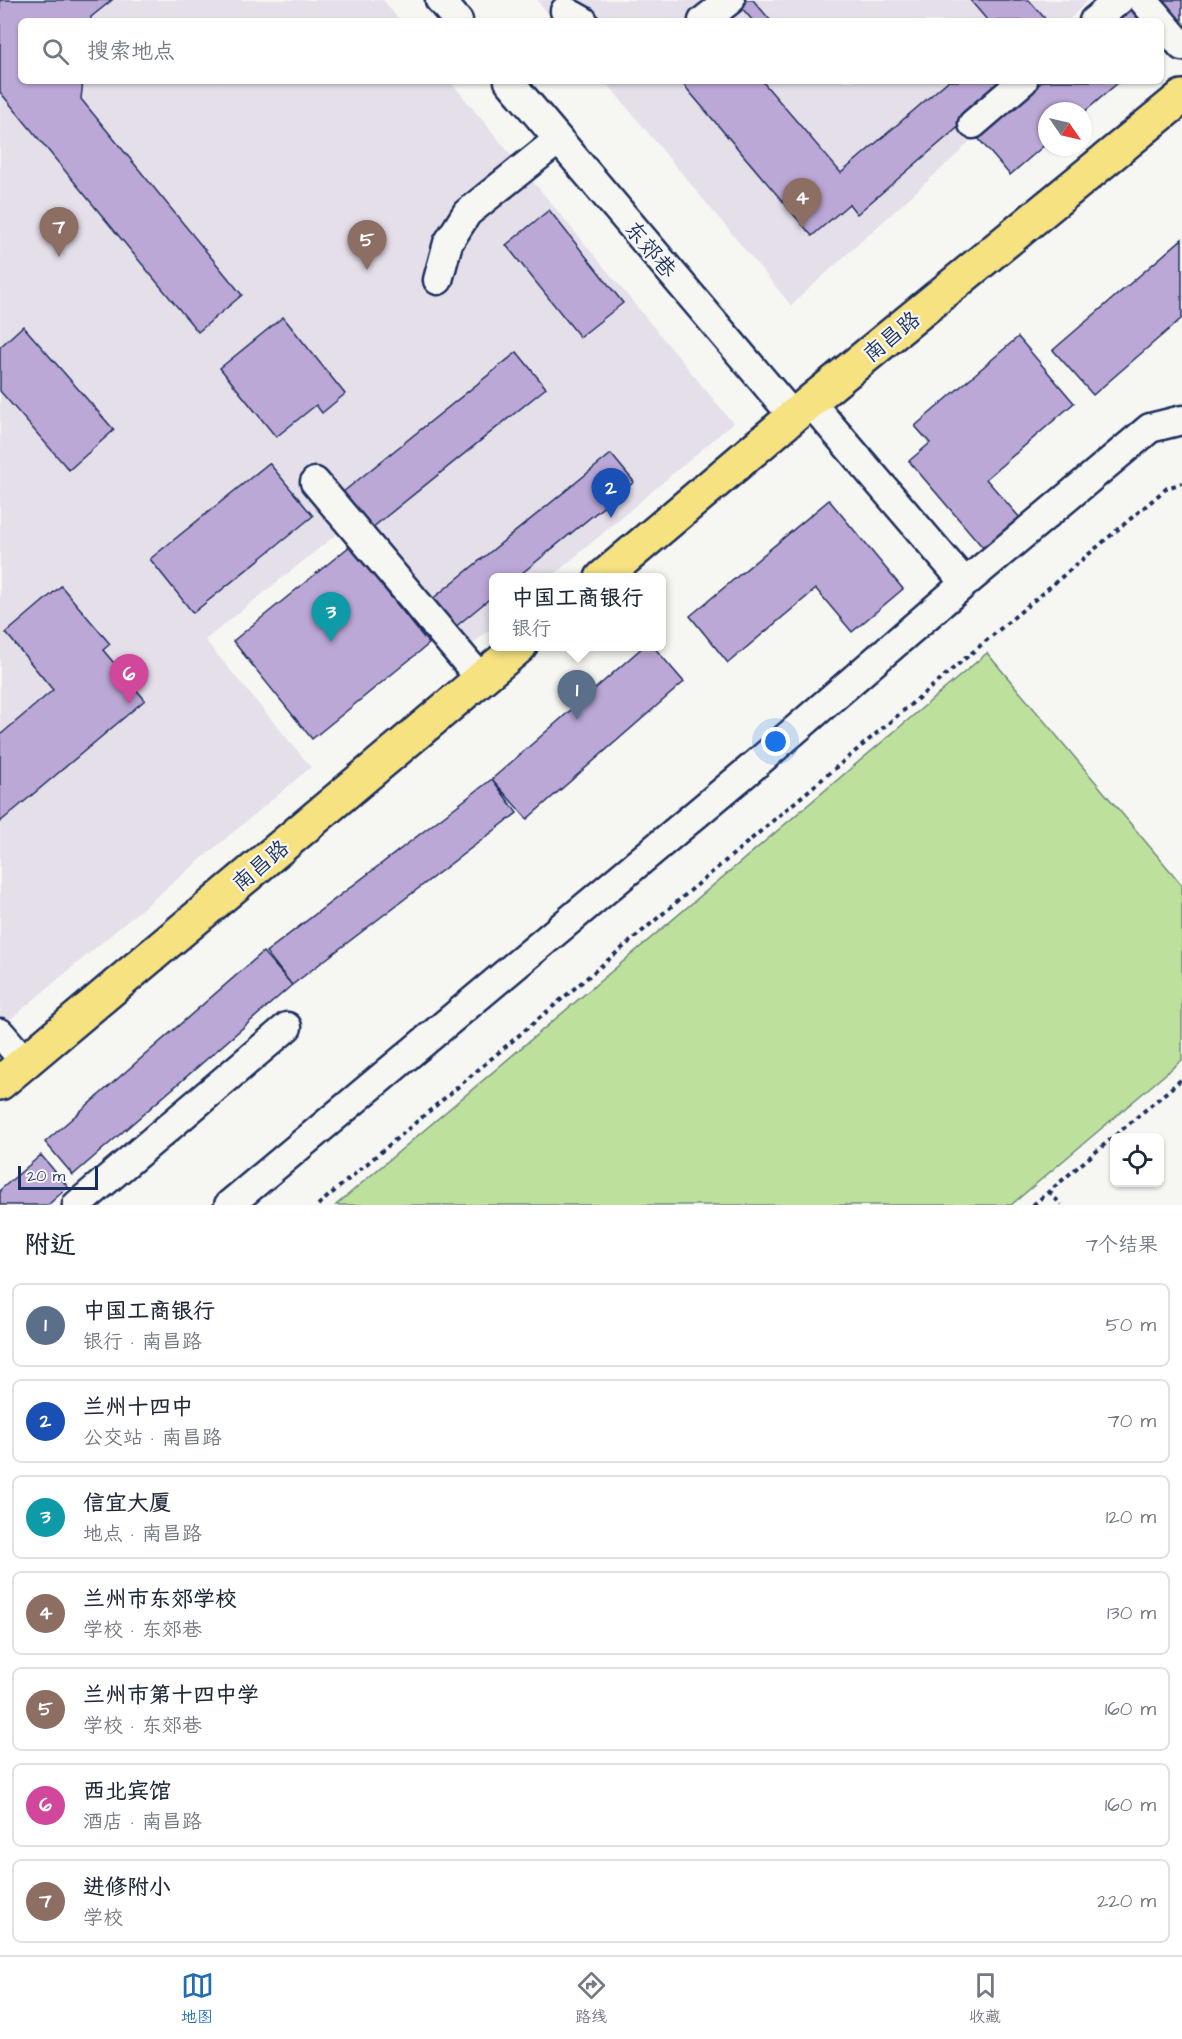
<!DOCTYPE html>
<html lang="zh">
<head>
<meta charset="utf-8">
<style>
  :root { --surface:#fff; --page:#f6f6f7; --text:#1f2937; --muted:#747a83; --line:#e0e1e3; --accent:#1f6fb2 }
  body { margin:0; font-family:"Architects Daughter","LXGW WenKai TC",sans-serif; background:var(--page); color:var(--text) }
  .controls { position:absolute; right:18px; bottom:18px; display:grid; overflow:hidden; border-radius:9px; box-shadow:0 2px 4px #0004 }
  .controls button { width:54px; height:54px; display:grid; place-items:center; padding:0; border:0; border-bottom:2px solid var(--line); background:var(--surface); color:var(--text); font:30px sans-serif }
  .compass { position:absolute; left:1038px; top:102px; width:54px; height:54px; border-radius:50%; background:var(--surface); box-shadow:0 2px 4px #0004; rotate:124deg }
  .scale { position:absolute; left:18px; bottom:15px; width:80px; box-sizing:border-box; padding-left:6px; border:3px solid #1b2f5e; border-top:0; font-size:16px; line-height:21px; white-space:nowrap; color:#1b2f5e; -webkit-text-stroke:4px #f6f6f2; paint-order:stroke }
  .you { position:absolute; left:776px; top:742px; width:21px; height:21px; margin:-15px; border:4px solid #fff; border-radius:50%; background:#1a73e8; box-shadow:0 0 0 9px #1a73e833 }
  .badge { display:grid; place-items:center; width:39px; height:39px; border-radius:50%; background:var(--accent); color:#fff; font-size:20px; font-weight:700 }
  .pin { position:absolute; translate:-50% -50px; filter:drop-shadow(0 2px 3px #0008) }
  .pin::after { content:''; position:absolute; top:32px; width:21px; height:18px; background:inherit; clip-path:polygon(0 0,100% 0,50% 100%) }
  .popup { position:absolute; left:489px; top:573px; width:177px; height:78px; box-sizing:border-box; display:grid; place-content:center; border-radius:9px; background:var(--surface); filter:drop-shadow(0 2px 4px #0005); font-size:20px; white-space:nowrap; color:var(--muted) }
  .popup b { font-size:22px; color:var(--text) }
  .popup::after { content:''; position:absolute; left:50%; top:100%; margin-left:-12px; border:12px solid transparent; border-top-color:var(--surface) }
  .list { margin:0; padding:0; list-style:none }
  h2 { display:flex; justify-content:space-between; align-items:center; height:78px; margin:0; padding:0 24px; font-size:26px }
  h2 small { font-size:20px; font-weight:400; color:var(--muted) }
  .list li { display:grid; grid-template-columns:39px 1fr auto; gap:18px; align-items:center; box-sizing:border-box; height:84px; margin:0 12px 12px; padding:0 12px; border:2px solid var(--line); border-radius:9px }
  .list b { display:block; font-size:22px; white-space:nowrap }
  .list p { margin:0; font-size:20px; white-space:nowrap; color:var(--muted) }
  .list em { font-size:20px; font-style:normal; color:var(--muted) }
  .icon { flex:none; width:33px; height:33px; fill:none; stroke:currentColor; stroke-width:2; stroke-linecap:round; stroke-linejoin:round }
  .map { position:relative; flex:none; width:1182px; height:1205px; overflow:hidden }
  .search { position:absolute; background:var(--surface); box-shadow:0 2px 4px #0004; left:18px; right:18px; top:18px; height:66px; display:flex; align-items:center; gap:15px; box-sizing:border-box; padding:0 21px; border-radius:9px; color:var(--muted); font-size:22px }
  .sheet { height:750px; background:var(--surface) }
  nav { display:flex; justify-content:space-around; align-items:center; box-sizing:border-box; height:84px; border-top:2px solid var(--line); background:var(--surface); font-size:16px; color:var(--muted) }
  nav a { display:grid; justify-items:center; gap:3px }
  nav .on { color:var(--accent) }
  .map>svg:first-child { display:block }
  .built { fill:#e5dfea }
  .park { fill:#bde19c; stroke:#6c887d; stroke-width:1.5 }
  .building { fill:#bca8d7; stroke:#1b2f5e; stroke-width:1.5 }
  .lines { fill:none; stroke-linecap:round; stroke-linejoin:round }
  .minor-casing { stroke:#1b2f5e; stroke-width:33 }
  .major-casing { stroke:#1b2f5e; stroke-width:38 }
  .path { stroke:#1b2f5e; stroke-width:4; stroke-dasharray:4.5 4.5; stroke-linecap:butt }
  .minor { stroke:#f6f6f2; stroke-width:28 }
  .major { stroke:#f6e281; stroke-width:33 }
  .labels { text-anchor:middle; stroke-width:4.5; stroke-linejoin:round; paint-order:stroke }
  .street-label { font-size:22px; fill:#1b2f5e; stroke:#f6f6f2 }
</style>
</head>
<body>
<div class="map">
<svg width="1182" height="1205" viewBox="0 0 1182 1205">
  <rect width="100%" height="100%" fill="#f6f6f2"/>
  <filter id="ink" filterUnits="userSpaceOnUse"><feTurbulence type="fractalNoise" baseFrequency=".0167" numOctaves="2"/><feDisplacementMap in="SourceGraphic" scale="12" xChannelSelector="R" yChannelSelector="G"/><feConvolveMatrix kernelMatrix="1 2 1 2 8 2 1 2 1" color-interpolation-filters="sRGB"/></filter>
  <g filter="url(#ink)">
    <path class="built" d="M0,0H383L400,21H21V81H450L733,423L551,577L493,578V627L452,661L343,529L205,640L311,767L0,1028Z
      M537,0H1088L1068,21H554Z
      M605,81H1019L962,150L791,305Z"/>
    <path class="park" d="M987,653L1182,885V1060L1011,1205H336Z"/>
    <path class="building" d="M0,0H112L91,17V21H21V81H83L81,99L242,295L198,332L0,92Z
      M735,0H753L771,21H753Z
      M970,0H1029L1047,21H988Z
      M1156,0H1182V20L1177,25Z
      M1129,7L1141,21H1113Z
      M684,81H762L841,173L948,81H1012L857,214L849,204L812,236L682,83Z
      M1043,81H1120L1083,113V111H1047V143L1010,175L977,137Z
      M549,210L623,303L580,337L506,245Z
      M1182,239V318L1093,395L1053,350Z
      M283,317L345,394L322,413L316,405L276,437L220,368Z
      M23,326L114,430L69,470L0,391V347Z
      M1018,337L1074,403L986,479L1021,519L985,550L909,461L930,443L915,426Z
      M517,352L546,388L367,532L338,496Z
      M611,454L634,482L516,578H493V596L454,628L431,600Z
      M269,463L313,516L193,613L150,559Z
      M829,500L903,589L852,632L816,589L728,663L690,616Z
      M350,546L429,644L312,739L233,641Z
      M61,586L110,644L103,650L145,700L0,822V735L53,690L6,633Z
      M644,646H653L684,682L527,819L492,779Z
      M492,779L517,813L292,985L266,952Z
      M263,952L292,985L73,1175L45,1142Z
      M41,1155L68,1187L48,1205H0V1190Z"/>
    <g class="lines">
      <defs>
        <path id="minor" d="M440,0L458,21
          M1143,0L1182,46
          M565,11L583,21
          M703,21L730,0
          M1094,21L1119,0
          M509,81L793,416
          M973,124L1023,81
          M438,280L448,243L467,213L558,140
          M810,402L965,583L1150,428L1182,420
          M315,482L481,679
          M0,1033L25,1062
          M77,1205L287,1027
          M229,1205L749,770L965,583"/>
        <path id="major" d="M602,578L810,402L1182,97
          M0,1083L520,646"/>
      </defs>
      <use href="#minor" class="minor-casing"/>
      <use href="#major" class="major-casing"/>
      <path class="path" d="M1049,1191L1061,1205
        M318,1205L1167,488L1182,483
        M1033,1205L1182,1079"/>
      <use href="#minor" class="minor"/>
      <use href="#major" class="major"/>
    </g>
  </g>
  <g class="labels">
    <g class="street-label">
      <text transform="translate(651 249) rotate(50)" y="8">东郊巷</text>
      <text transform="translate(891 336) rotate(-39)" y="8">南昌路</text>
      <text transform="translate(260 865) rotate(-40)" y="8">南昌路</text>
    </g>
  </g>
</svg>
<div class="controls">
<button><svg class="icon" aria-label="locate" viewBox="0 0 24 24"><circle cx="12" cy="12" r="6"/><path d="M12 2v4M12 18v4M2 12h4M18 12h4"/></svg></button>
</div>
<svg class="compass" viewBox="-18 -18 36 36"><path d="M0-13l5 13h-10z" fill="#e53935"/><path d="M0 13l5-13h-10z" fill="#747a83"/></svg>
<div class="scale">20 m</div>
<div class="you"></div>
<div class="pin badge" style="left:577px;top:720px;background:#5c6f8a">1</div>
<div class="popup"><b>中国工商银行</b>银行</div>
<div class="pin badge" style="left:611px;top:518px;background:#1a4fb4">2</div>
<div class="pin badge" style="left:331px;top:642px;background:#0f9aa8">3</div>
<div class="pin badge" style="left:802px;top:228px;background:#8d6e63">4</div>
<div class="pin badge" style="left:367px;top:270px;background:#8d6e63">5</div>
<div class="pin badge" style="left:129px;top:704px;background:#d1479c">6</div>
<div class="pin badge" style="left:59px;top:257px;background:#8d6e63">7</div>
<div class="search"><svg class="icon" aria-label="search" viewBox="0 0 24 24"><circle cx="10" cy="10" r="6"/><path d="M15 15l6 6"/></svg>搜索地点</div>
</div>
<section class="sheet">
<h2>附近<small>7个结果</small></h2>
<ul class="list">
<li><span class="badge" style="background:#5c6f8a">1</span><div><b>中国工商银行</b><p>银行 · 南昌路</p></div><em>50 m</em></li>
<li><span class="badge" style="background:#1a4fb4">2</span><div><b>兰州十四中</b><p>公交站 · 南昌路</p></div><em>70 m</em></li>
<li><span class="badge" style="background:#0f9aa8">3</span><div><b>信宜大厦</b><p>地点 · 南昌路</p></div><em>120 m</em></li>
<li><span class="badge" style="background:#8d6e63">4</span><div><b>兰州市东郊学校</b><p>学校 · 东郊巷</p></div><em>130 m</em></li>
<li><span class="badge" style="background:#8d6e63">5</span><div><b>兰州市第十四中学</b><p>学校 · 东郊巷</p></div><em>160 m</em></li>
<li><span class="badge" style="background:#d1479c">6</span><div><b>西北宾馆</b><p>酒店 · 南昌路</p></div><em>160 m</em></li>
<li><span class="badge" style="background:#8d6e63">7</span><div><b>进修附小</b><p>学校</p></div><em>220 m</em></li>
</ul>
</section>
<nav>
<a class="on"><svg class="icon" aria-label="map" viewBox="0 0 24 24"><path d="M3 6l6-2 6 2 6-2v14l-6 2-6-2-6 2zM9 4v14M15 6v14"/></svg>地图</a>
<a><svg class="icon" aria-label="directions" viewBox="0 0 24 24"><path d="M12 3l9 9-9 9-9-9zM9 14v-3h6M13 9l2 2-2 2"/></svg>路线</a>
<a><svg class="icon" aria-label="saved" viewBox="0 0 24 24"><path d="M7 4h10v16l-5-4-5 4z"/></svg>收藏</a>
</nav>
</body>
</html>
